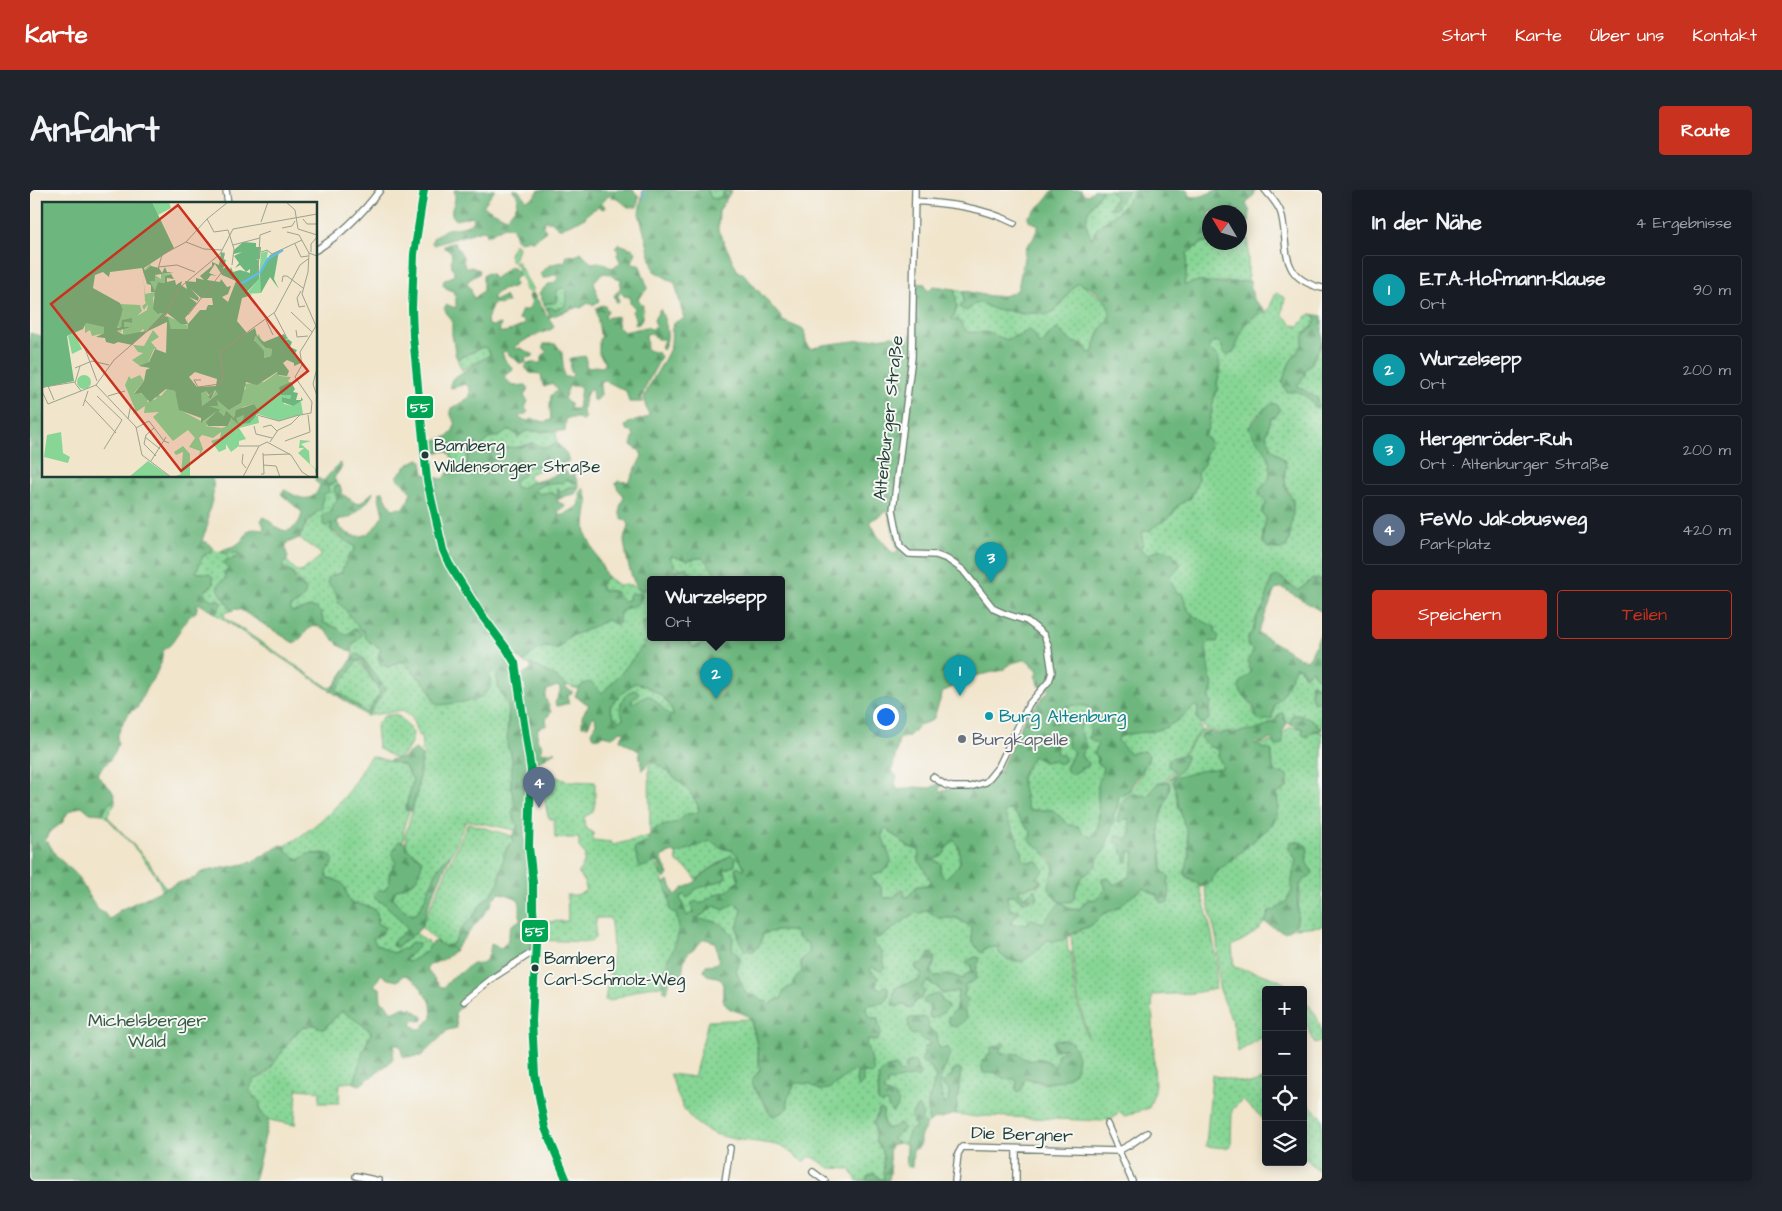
<!DOCTYPE html>
<html lang="de">
<head>
<meta charset="utf-8">
<style>
  :root { --surface:#171b24; --page:#20242c; --text:#f1f3f6; --muted:#9ea1a6; --line:#363941; --accent:#c8321e }
  body { margin:0; font-family:"Architects Daughter",sans-serif; background:var(--page); color:var(--text) }
  .controls { position:absolute; right:15px; bottom:15px; display:grid; overflow:hidden; border-radius:5px; box-shadow:0 2px 12px #0003 }
  .controls button { width:45px; height:45px; display:grid; place-items:center; padding:0; border:0; border-bottom:1px solid var(--line); background:var(--surface); color:var(--text); font:25px sans-serif }
  .compass { position:absolute; left:1172px; top:15px; width:45px; height:45px; border-radius:50%; background:var(--surface); box-shadow:0 2px 12px #0003; rotate:308deg }
  .you { position:absolute; left:855px; top:526px; width:18px; height:18px; margin:-12px; border:4px solid #fff; border-radius:50%; background:#1a73e8; box-shadow:0 0 0 8px #1a73e833 }
  .badge { display:grid; place-items:center; width:32px; height:32px; border-radius:50%; background:var(--accent); color:#fff; font-size:16px; font-weight:700 }
  .pin { position:absolute; translate:-50% -41px; filter:drop-shadow(0 1px 2px #0008) }
  .pin::after { content:''; position:absolute; top:26px; width:18px; height:15px; background:inherit; clip-path:polygon(0 0,100% 0,50% 100%) }
  .popup { position:absolute; left:617px; top:386px; width:138px; height:65px; box-sizing:border-box; display:grid; place-content:center; border-radius:5px; background:var(--surface); filter:drop-shadow(0 1px 4px #0005); font-size:16px; white-space:nowrap; color:var(--muted) }
  .popup b { font-size:19px; color:var(--text) }
  .popup::after { content:''; position:absolute; left:50%; top:100%; margin-left:-10px; border:10px solid transparent; border-top-color:var(--surface) }
  .list { margin:0; padding:0; list-style:none }
  h2 { display:flex; justify-content:space-between; align-items:center; height:65px; margin:0; padding:0 20px; font-size:21px }
  h2 small { font-size:16px; font-weight:400; color:var(--muted) }
  .list li { display:grid; grid-template-columns:32px 1fr auto; gap:15px; align-items:center; box-sizing:border-box; height:70px; margin:0 10px 10px; padding:0 10px; border:1px solid var(--line); border-radius:5px }
  .list b { display:block; font-size:19px; white-space:nowrap }
  .list p { margin:0; font-size:16px; white-space:nowrap; color:var(--muted) }
  .list em { font-size:16px; font-style:normal; color:var(--muted) }
  .actions { display:flex; gap:10px; padding:15px 20px }
  .actions a { flex:1; padding:11px 0; border:1px solid var(--accent); border-radius:5px; text-align:center; font-size:18px; color:var(--accent) }
  .actions .main { background:var(--accent); color:#fff }
  .icon { flex:none; width:28px; height:28px; fill:none; stroke:currentColor; stroke-width:2; stroke-linecap:round; stroke-linejoin:round }
  .map { position:relative; flex:none; width:1292px; height:991px; overflow:hidden; border-radius:5px }
  header { display:flex; align-items:center; gap:30px; box-sizing:border-box; height:70px; padding:0 25px; background:var(--accent); color:#fff }
  header strong { font-size:24px }
  nav { display:flex; gap:28px; margin-inline-start:auto; font-size:18px }
  .intro { display:flex; align-items:center; justify-content:space-between; box-sizing:border-box; height:120px; padding:0 30px }
  h1 { margin:0; font-size:35px }
  .button { padding:12px 22px; border-radius:5px; background:var(--accent); color:#fff; font-size:18px; font-weight:700 }
  main { display:flex; gap:30px; padding:0 30px }
  aside { flex:1; background:var(--surface); border-radius:5px; box-shadow:0 2px 12px #0003 }
  .map>svg:first-child { display:block }
  .grass { fill:url(#grass-dots); stroke:#538a64; fill-rule:evenodd }
  .forest { fill:url(#forest-firs); stroke:#467a59; fill-rule:evenodd }
  .lines { fill:none; stroke-linecap:round; stroke-linejoin:round }
  .stream { stroke:#64bae0; stroke-width:2 }
  .street-casing { stroke:#687869; stroke-width:8 }
  .street { stroke:#fff; stroke-width:5.5 }
  .bus-1-casing { stroke:#f6f6f2; stroke-width:11 }
  .bus-1 { stroke:#00a651; stroke-width:8 }
  .bus-dot { fill:#1f3d34; stroke:#f6f6f2; stroke-width:2 }
  .culture-dot { fill:#0f9aa8; stroke:#f6f6f2; stroke-width:2 }
  .worship-dot { fill:#6b7280; stroke:#f6f6f2; stroke-width:2 }
  .labels { text-anchor:middle; stroke-width:4; stroke-linejoin:round; paint-order:stroke }
  .bus-label { font-size:17px; fill:#1f3d34; stroke:#f6f6f2; text-anchor:start }
  .street-label { font-size:18px; fill:#1f3d34; stroke:#f6f6f2 }
  .culture-label { font-size:18px; fill:#0d838f; stroke:#f6f6f2; text-anchor:start }
  .worship-label { font-size:18px; fill:#5b616d; stroke:#f6f6f2; text-anchor:start }
  .park-label { font-size:18px; fill:#345c47; stroke:#f6f6f2 }
  .inset-river { fill:none; stroke:#64bae0; stroke-width:2.5 }
  .inset-road { fill:none; stroke:#9da28f; stroke-width:1 }
  .view { fill:#c8321e; fill-opacity:0.15; stroke:#c8321e; stroke-width:2.5 }
  .inset-edge { fill:none; stroke:#1f3d34; stroke-width:2.5 }
  .line-badge { stroke:#f6f6f2; stroke-width:2 }
  .badge-label { font-size:14px; text-anchor:middle; font-weight:bold; fill:#fff }
</style>
</head>
<body>
<header>
<strong>Karte</strong>
<nav><a>Start</a><a>Karte</a><a>Über uns</a><a>Kontakt</a></nav>
</header>
<div class="intro"><h1>Anfahrt</h1><a class="button">Route</a></div>
<main>
<div class="map">
<svg width="1292" height="991" viewBox="0 0 1292 991">
  <defs>
    <pattern id="grass-dots" width="8" height="8" patternUnits="userSpaceOnUse" patternTransform="scale(1.25)"><rect width="8" height="8" fill="#87d695"/><path d="M2 2h.1M6 6h.1" fill="none" stroke="#6eaf7a" stroke-width="1.8" stroke-linecap="round"/></pattern>
    <pattern id="forest-firs" width="22" height="20" patternUnits="userSpaceOnUse" patternTransform="scale(1.25)"><rect width="22" height="20" fill="#6db77e"/><path d="M5 1l3.5 6h-7zM16 11l3.5 6h-7z" fill="#599668"/></pattern>
  </defs>
  <rect width="100%" height="100%" fill="#f6f6f2"/>
  <filter id="ink" filterUnits="userSpaceOnUse"><feTurbulence type="fractalNoise" baseFrequency=".02" numOctaves="2"/><feDisplacementMap in="SourceGraphic" scale="10" xChannelSelector="R" yChannelSelector="G"/><feConvolveMatrix kernelMatrix="1 2 1 2 8 2 1 2 1" color-interpolation-filters="sRGB"/></filter>
  <filter id="wash" filterUnits="userSpaceOnUse"><feTurbulence type="fractalNoise" baseFrequency=".0096" numOctaves="4" result="noise"/><feDisplacementMap in="SourceGraphic" scale="20" xChannelSelector="R" yChannelSelector="G"/><feGaussianBlur stdDeviation="1.12" result="paint"/><feColorMatrix in="noise" values="0 0 0 0 0 0 0 0 0 0 0 0 0 0 0 0 0 1.4 0 .05"/><feComposite in="paint" operator="in"/></filter>
  <g filter="url(#wash)">
    <rect width="100%" height="100%" fill="#f1e5cc"/>
    <path class="grass" d="M677,0H696L689,9L681,8Z
      M1072,0H1080L1086,8L1080,15L1084,19L1099,0H1105L1101,7L1088,22L1065,41L1062,49C1049,26 1060,20 1072,0Z
      M1210,46H1213L1218,50V91C1197,93 1175,90 1156,95L1154,94L1156,87V65L1159,60L1167,57L1174,52H1210Z
      M485,53L488,57L485,68L481,71L479,64Z
      M484,71H487L503,100L502,102H498L494,98V90L489,86L488,78L483,72Z
      M1048,92L1069,106L1078,114L1081,122L1080,127L1070,140L1062,163L1058,162L1054,155L1042,152L1026,140L1018,146L1012,155H1009L1004,144L994,142L990,146H983L978,150L946,142C935,144 933,136 927,129L924,130L922,128L925,125V99L934,101L933,105L934,111L931,114L940,119L945,114L950,113L966,120H976L991,124L1021,123L1029,117L1040,101Z
      M530,98H535L537,101L535,116L526,120L520,117L517,120L514,114L525,113L527,102Z
      M1246,103L1255,108L1252,124L1263,135L1269,136L1276,127L1281,124L1286,128L1284,135L1275,143L1272,155L1260,172L1252,192C1257,208 1259,199 1267,202C1271,203 1276,206 1279,208C1283,210 1283,214 1288,216L1287,209L1267,196L1275,185V181L1282,172L1292,152V209L1290,215L1292,217V390L1282,389L1268,401L1250,386L1242,388L1234,416L1227,426L1223,440L1219,446L1217,455L1218,456L1224,460L1218,472L1220,483L1210,498C1215,511 1223,510 1225,526L1238,529L1244,523V516L1252,506L1265,477H1269L1274,486L1282,480L1286,487L1292,489L1290,496H1287L1284,494L1280,495L1283,511L1287,512L1292,509V540C1284,529 1276,525 1262,525L1260,533H1257L1254,529V526L1249,524C1247,530 1235,537 1229,539C1225,541 1200,543 1196,542L1193,544L1175,538L1173,534L1180,528L1179,519L1181,513L1179,508L1182,501V492L1179,488L1177,474L1178,464L1175,457L1181,451L1186,452L1185,437L1170,430L1159,422L1153,405C1145,402 1141,395 1139,387C1141,383 1149,380 1150,375C1150,372 1149,371 1146,368C1137,357 1130,357 1118,365L1110,359L1113,353L1112,344L1113,341H1120L1126,335L1140,327L1150,314L1157,310L1164,302L1168,290L1167,283L1174,274L1175,263L1179,259L1174,246L1178,239L1185,203L1188,200C1186,188 1192,178 1188,166L1179,160L1180,154L1186,151C1192,153 1192,156 1193,162L1197,165L1204,161L1214,135L1228,124L1231,122L1237,123ZM1245,214L1250,221L1246,226L1241,228L1236,244C1238,250 1240,257 1245,261C1249,265 1253,267 1255,272C1257,277 1254,282 1255,287C1255,298 1259,300 1262,308C1265,315 1261,346 1258,353C1253,362 1236,360 1233,351C1231,343 1236,336 1236,328L1231,322L1237,312L1230,306L1229,301L1240,288C1239,280 1241,272 1237,264C1233,254 1223,249 1219,238C1224,228 1233,215 1245,214Z
      M453,157L459,160L460,165L432,180L427,169Z
      M479,240L483,241L488,247L496,241L514,242L526,240L527,253C518,260 510,258 501,253C496,257 458,262 453,260C452,247 469,244 479,240Z
      M423,260L436,262L438,264L436,277H425L420,279L422,268L420,264Z
      M538,269L539,272L515,278L499,284V288C503,293 509,291 514,289L513,291L500,293L489,299L485,298L484,290L494,285L495,279L498,276H507L512,274L515,275L519,273H531Z
      M536,289L547,293V291L549,296L536,298L533,302L528,298V303L525,305L519,302L511,304L504,301C512,290 529,296 536,289Z
      M306,292L310,296H307L306,305L307,311L302,317L301,322L294,324L292,326L294,331L302,333L300,339L305,345L324,356L325,359L319,365L311,383L302,385L297,392L306,403L308,413L316,420L320,427L326,433L329,439L334,441L339,452L351,458L348,466L365,475L370,471L374,472L399,498L404,511L407,515L450,508L461,497L459,484L464,480L466,482L469,499L479,518L477,542L482,571L481,598L485,614L482,624L488,637L485,640L441,631H436L423,661L414,671L391,717L384,725C376,723 365,716 363,707L366,700L384,692L387,688L391,668L377,659L375,646L387,603L392,566L396,565L392,561L391,545H388L382,528L373,520L336,526L340,523L355,499L333,468L328,464L323,467C320,454 323,456 332,445L323,439L318,444H314L305,437L294,433L291,423L286,418L281,417L263,422L259,420L261,416L268,413L274,407L275,398C270,393 267,389 263,384C259,380 255,379 252,375L257,371L267,381L271,382L291,366L290,363L269,348L276,334L288,321L293,304L299,302L298,296Z
      M184,360L189,362L193,360V362L211,364L209,367L202,368L196,375L199,378L194,382L195,390L188,396C190,406 198,411 201,421L194,423L195,428L299,498L304,496L317,477L301,501L184,423H186L189,410L178,409L174,402L182,396L184,392L174,383H167L166,381C170,370 173,365 184,360Z
      M644,366L657,370L668,368H673L688,386L689,390H661L662,386L659,380L650,378L644,382V374L640,367Z
      M577,387L588,395H601L610,400L621,399V429L611,434L618,449L593,481L572,504L561,492L553,494L548,499L533,494L524,486L508,477L494,473C497,466 508,459 515,457C520,457 524,459 529,459L538,447L554,441L577,430L588,435L589,433L590,422L599,417L601,418L612,409V405L610,403L599,405L601,409L593,411L584,401L573,400L570,395Z
      M657,448H679L671,454L662,457Z
      M328,470L350,501L349,505L337,523L306,500Z
      M606,493C620,496 643,511 643,526H640L617,506L603,514L601,513L603,510L594,507L591,514L593,529L589,531L583,526L580,519C582,512 599,495 606,493Z
      M1045,515L1057,516L1062,519L1063,525L1059,548L1068,554V557L1064,563L1068,568L1067,573L1073,576C1072,583 1069,590 1068,596C1066,611 1075,636 1061,647L1054,644L1048,636L1039,635L1023,620H998L991,588L1003,566L1015,572L1023,570L1027,573L1033,565L1027,564L1026,553L1033,545L1037,546L1038,555L1044,562L1036,578L1038,583L1043,584L1059,575L1051,565L1056,556L1050,541L1052,532L1050,529H1044L1035,521L1039,516Z
      M1165,516L1168,517L1167,528L1171,535V540L1152,565L1141,568V578L1144,580L1134,593L1124,597L1119,605C1094,614 1096,598 1087,630L1088,632L1093,629H1099L1101,641L1098,650L1092,646L1088,654L1091,657L1092,663L1095,666V672H1098L1099,661H1104L1103,675L1100,686L1084,695L1079,688L1074,687L1072,691L1076,700L1065,710L1060,709L1054,713L1049,719H1041L1031,712L1014,733H1009L1002,729L997,734L984,735L980,734L989,721L987,720H981L976,707L984,705L993,712L999,711L1000,709H1008L1005,700L1002,701L999,704L993,706L989,703L990,698L1009,695L1011,694L1008,689L1006,688L1014,680L1008,671L999,672L993,670L992,661L988,655L987,648L974,627V621L982,620L1001,642L999,651L1010,657L1023,675L1024,682L1019,697L1027,711L1040,712L1044,709L1046,699L1052,687L1060,682L1068,668L1075,659L1084,631L1083,626L1088,615V607C1092,604 1096,603 1099,601C1108,593 1115,577 1119,565L1115,561L1099,563L1088,551L1089,547C1101,542 1115,543 1128,540C1143,536 1154,525 1165,516Z
      M366,524L374,531L383,543C381,556 378,562 367,569L348,558L346,536L354,526Z
      M1260,537L1272,538L1273,540L1272,545L1283,541L1292,542V736L1264,738L1267,733L1270,696L1283,681C1275,675 1275,670 1278,661L1276,655L1268,652H1260L1259,660L1266,670L1262,690L1263,699L1256,712L1246,721H1239C1235,740 1218,747 1202,756L1204,777C1224,782 1248,786 1264,800H1236V845L1208,862L1204,837L1189,797L1187,751L1174,696L1180,693L1187,682L1241,636C1248,627 1250,615 1246,604L1258,597V586L1248,583L1243,579L1242,561L1232,558L1225,553L1234,554L1244,551L1251,555L1253,550L1251,545Z
      M1175,540L1181,542L1174,543L1170,547L1179,556L1189,560L1188,566L1193,578L1169,581L1143,590L1144,594L1146,595C1144,609 1153,628 1157,642C1159,651 1157,657 1160,665L1154,681L1157,687L1169,695C1178,729 1190,763 1185,799L1163,803L1122,805L1125,901L1119,918L1095,926H1093L1092,923L1090,922L1082,929L1072,931L956,926L946,927L926,924L931,880H923L922,885L913,896L917,898C920,903 920,912 914,915C907,902 907,885 917,874L918,858H910L907,852V844L898,838V831L894,827L881,828L878,830L880,841L889,844L892,849L900,853L894,859L895,865L892,867L893,872L900,876L906,888L898,913L899,933L896,936L890,929L893,924L886,918L881,927L886,938L880,940L875,954L868,953L862,949L874,939L870,934L857,939L853,931V920L848,921L844,932L846,952C856,962 854,978 853,990L850,989L845,983L838,986L836,989L837,991H827L820,979L800,978L783,967H779L774,972L772,971C764,966 756,957 746,955C718,949 684,952 662,929C650,917 646,899 640,884L664,887L678,831L720,829L726,852L730,880L722,890C723,899 727,903 733,911C736,914 736,919 738,922C744,930 754,922 758,916L757,910L765,893L779,894L789,900L799,899L825,879L827,881L826,892L828,897L833,882L843,883C844,875 837,862 836,852L838,850L847,851C849,843 851,835 847,828L840,827L835,817C845,811 866,817 857,796L851,799L846,797L848,788L840,779L841,777L855,774L853,772L854,769L848,759L843,755L844,750L847,747L853,746L885,722L891,723L896,720L909,728H926L941,737L942,751L950,762L955,758L967,757L970,764L977,769L984,771H993L1010,758L1017,750L1027,751L1037,748L1038,762H1041L1045,803L1057,847L1058,846L1047,804L1041,745L1062,735L1073,724L1090,717L1098,709L1114,698L1127,706L1129,711L1138,713C1141,700 1137,698 1138,686L1134,684L1132,680C1132,663 1128,645 1130,628C1132,617 1140,604 1140,594L1136,592L1140,588L1144,587L1157,567L1153,565L1171,541ZM900,763L904,766V776L900,783L904,786L921,785L934,789L942,779L939,770H940L946,776V789L934,796L936,800C931,809 936,823 931,834L920,835C916,826 924,825 926,817C928,812 927,806 928,801L910,802L908,797L898,792L892,797L895,801L891,809L885,811L881,819L875,815L864,816L863,810L865,798L888,791L892,784L885,777L886,774H892ZM908,804L918,818L914,822L900,828L899,823L900,816L899,815L900,806ZM1025,850H1037L1048,869L1045,882L1033,890L1014,894L996,888L994,891L992,899L988,901L985,898L987,892L985,889H975L964,882L955,884L952,880V871L961,863L962,857L968,856L972,852L975,854L970,861L971,863L989,864C1003,877 1002,865 1015,870C1019,872 1021,875 1025,877L1027,875V867L1029,863L1036,862L1037,860L1036,858L1026,860L1023,855V851ZM882,871L889,881L888,887C882,885 867,891 858,891L857,896L854,899L855,903L864,906L863,922L861,921L857,912L853,913L847,909C852,891 841,881 866,876L869,882L872,883L876,879L875,877L878,872Z
      M341,566L374,575L383,590L375,620L379,621L374,636L373,653L369,651C365,661 358,662 366,672L359,685L360,691L355,701H352L348,711L355,714L377,738V741L363,751L368,756L386,743L401,755L396,762L379,772L376,771V769L389,755L377,756L375,760H369L363,763L346,754L343,749L351,735L347,734L348,728L347,722C342,715 334,717 327,713L322,715C316,707 318,697 308,691C304,688 300,689 297,687V681L302,676V666C293,661 277,663 269,670L256,661L255,656C279,642 303,622 320,600C327,589 332,576 341,566Z
      M622,571C638,581 665,601 669,620L667,623C654,624 658,624 649,631C640,638 632,630 620,645L619,575Z
      M521,585L537,591L565,592V613L563,622L554,627L555,638L564,643L562,647L563,650L581,652L583,655L615,647L619,649V652L614,654L620,674L626,672L640,710V720L646,724C647,729 649,734 649,740C647,760 631,775 632,796L616,797L579,811L575,810L583,762L582,742L580,728H566L565,748L560,752L508,750L507,732L538,731L537,705H546L554,702L556,698L553,689L548,683L554,673L555,664L549,657V648H525L524,629H520L518,626L511,594L513,590Z
      M85,609V613L77,626L118,671L136,699L132,701C132,685 86,637 73,624L76,616Z
      M438,633L482,646L483,652L477,657L474,665V671L469,684L470,690L461,705L454,710L443,727L432,737L427,749L421,755L412,756L391,737Z
      M856,638L879,657L889,660V671L901,691L898,695L887,696L878,707H875L874,700H870L864,707L855,708L852,705C853,695 846,694 841,688L842,685C850,684 860,679 861,670C856,662 848,645 856,638Z
      M922,650H924C928,655 928,656 929,662C931,681 927,675 915,689L910,683L911,674L904,669L915,661L916,657L920,655Z
      M682,651L694,659L705,661L715,679L713,680L706,677L705,680L709,690L700,700L684,705L671,714L664,712L662,717L663,723L656,726L654,717L650,708L651,706L654,705L657,708L662,704L666,699L693,690L696,685L694,680L704,676L701,665L674,683L667,690L659,680L647,672L646,664L673,653Z
      M703,714L708,715L712,720L711,726L727,758L730,754L733,744L743,741H765L766,746L778,754L779,763L770,771L772,781L766,788L762,796L755,800L752,808L744,811L740,816L738,812C730,811 726,805 718,805L715,802L706,781L710,771L702,758L703,748L702,744L687,732L668,730L669,727L685,716L694,720Z
      M1273,808C1285,822 1292,833 1292,851L1285,854L1273,826Z
      M312,821L334,835L341,843L333,861L325,892L310,893L309,913H289L290,901L267,899L265,935L239,930L230,922C230,906 226,911 218,901C220,898 221,892 223,890C227,887 232,888 237,883C248,870 265,835 282,835C286,835 290,837 294,839Z
      M1182,885L1220,894L1236,889V931L1212,910L1202,920L1201,957L1196,958L1176,956Z
      M1273,909L1292,927V984L1273,966Z"/>
    <path class="forest" d="M424,0H465L453,16L476,28C483,20 488,18 488,6L482,0H488L496,10L503,8L509,0H603L609,6L607,17H598L587,8L578,6L572,13L575,16L574,19L568,17L558,23L555,28L531,38H529L521,31H515L513,36L516,41L503,51L498,50L490,52L486,49L483,38L474,36L457,46L456,41L452,40L404,55L402,53L403,48C407,46 413,40 417,39C427,37 438,39 444,29L442,26L426,30C415,19 429,15 424,0Z
      M613,0H677L681,8L688,9L696,0H702L689,21L688,40L708,82L713,83L750,126L753,131L774,140L776,152L781,159L793,155L862,146L867,147L870,151L879,152L886,125L885,93L895,94L897,101L904,96L925,99L927,119L922,129L929,131L938,143L956,142L978,150C983,145 986,148 991,145C995,143 995,141 1000,140L1004,144L1009,155C1017,152 1019,142 1028,139L1042,152L1054,155L1058,162L1062,163C1066,156 1066,148 1070,141C1072,136 1077,133 1079,128C1084,117 1068,101 1058,97C1054,95 1052,96 1048,92L1040,101L1029,117L1021,123L1014,125L1003,122L994,124L976,120H966L950,113L945,114L937,121L931,119L930,116L934,111L933,105L934,101C952,104 973,112 988,99L996,57L1003,49L1009,35L999,31L998,27L1015,11L1023,0H1051L1053,4L1058,5L1064,0H1072C1060,19 1049,26 1062,49L1068,37L1088,22L1101,7L1105,0H1158L1160,6L1164,7L1172,6L1187,0L1225,1L1224,5L1216,14L1220,22L1219,32L1217,33L1218,50L1213,46H1210V22H1180L1179,52H1173L1157,63L1156,87L1154,94L1156,95C1167,88 1183,94 1196,93C1204,93 1212,91 1220,91L1223,109L1238,123L1228,124L1214,135L1206,157L1204,161L1197,165L1193,162C1192,156 1192,153 1185,151L1180,154L1179,160L1188,166L1191,182L1187,192L1188,199L1185,203L1178,239L1174,246L1179,250L1180,257L1176,263L1174,274L1167,283L1168,290L1161,308L1150,314L1140,327L1126,335L1120,341H1113C1110,348 1116,351 1110,359L1118,365C1134,355 1140,359 1150,373L1148,379L1139,387L1147,403H1151C1156,409 1155,417 1160,422C1166,430 1177,432 1185,437V442L1189,446L1187,452L1181,451L1175,457C1179,470 1177,483 1183,495L1179,508L1181,513L1179,519V529L1173,534L1170,533L1167,528L1168,517L1165,516C1154,525 1143,536 1128,540C1115,543 1101,542 1089,547L1088,551L1099,563L1114,561L1119,565L1118,571L1099,600L1088,607V615L1083,625L1084,631L1075,659L1068,668L1066,676L1052,687L1046,699L1044,709C1032,717 1022,708 1019,697C1019,691 1022,687 1024,681C1027,669 1008,657 1000,652L1001,642L982,620H977L974,623L987,647L988,655L992,661L993,670L999,672L1008,671L1014,680L1013,682L1006,688L1011,690L1009,695L1000,696L995,699L990,698L989,703L993,706L999,704L1004,699L1007,703V710L1000,709L994,712L984,705L976,706L981,720H987L989,721L980,734L984,735L997,734L999,730L1002,729L1013,733L1030,712C1036,715 1045,725 1052,717C1054,715 1055,712 1057,710L1066,709L1076,699L1072,691V688H1079L1084,695L1099,687L1103,675L1104,661H1099L1098,672L1096,673L1095,666L1092,663L1091,656L1084,651L1088,645L1096,650L1101,644L1099,629H1093L1090,632L1087,630C1090,620 1091,604 1105,604C1110,605 1114,606 1118,606L1128,593L1139,592C1142,601 1132,618 1130,629C1128,646 1132,663 1132,680L1140,688L1137,693L1140,700L1138,713H1132L1127,705L1114,698L1098,709L1090,717L1073,724L1062,735L1049,740L1032,750L1026,751L1017,750L1011,758L993,771H984L977,769L970,764L967,757L955,758L953,762H950L942,751L941,737L927,728H909L896,720L890,723L886,722L853,746L845,748L843,753L852,762L855,777L851,781L842,777L840,779L843,784L848,787L846,797L851,799L854,796H857L859,805L853,813L837,815L835,818L840,827L847,829L851,842L848,850H838L836,852L844,882L841,884L833,882V893L829,897L826,893L827,881L825,879L799,899L790,900L779,894L765,893L757,910L758,916L756,920L744,926C738,922 738,918 734,912C729,904 723,900 722,890L730,880C728,864 727,844 720,829C715,820 698,823 694,812C692,807 693,798 693,792L687,787L677,785L674,781L676,775L685,774L689,770L685,752L675,749L671,751C668,758 660,759 656,766C652,773 654,780 651,787L640,789L637,803L634,801C628,777 646,762 649,740C649,735 647,729 646,724L640,720V712L634,693L639,691L644,703L647,705C651,697 659,697 666,691C677,681 689,674 701,665L706,668L705,675L694,680L696,687L693,690L666,699L658,708L654,705L651,706L650,708L657,726L664,722L661,714L666,711L671,714L684,705L700,700L709,690L705,678L708,676L714,680V676L703,660L694,659L680,651L646,664L643,662L632,666V670L638,684L635,689L633,687L628,671L610,678L604,658L619,652L618,646L626,638L648,632L656,624L667,623L669,620V617C659,597 639,582 621,570L612,581L609,561L591,551L590,549L595,542L591,541L582,547L574,545L569,548L564,547L561,542L566,534L565,527L563,526L558,536H552V526L559,515L545,506C548,498 552,493 561,492L572,503L593,481L618,449L611,434L616,430L621,429V448H657L662,457L671,454L679,448H751V390H689L688,386L673,368H668L657,370L642,366L640,367L644,374V382L656,377L662,386L661,390H621V399L610,400C601,394 595,361 594,350C594,345 597,340 599,335L597,331L593,330C586,321 591,316 594,306L587,298L586,293L588,291L597,292L600,290L612,266L610,261L601,255L604,244L596,239L595,236C601,229 612,232 619,225C617,219 613,213 615,206C619,193 634,173 640,158C643,148 639,140 645,132L654,129L645,93L624,81L609,23ZM858,321L868,361L863,363L847,345L840,331ZM993,470L999,471L1002,476L1008,480L1006,488L1011,499L1014,500L1019,498L1020,499L1005,517L999,519L969,582L960,591L917,599L911,602L909,600L912,595L908,594L900,598L884,597L869,600C864,596 865,592 867,587L862,581L869,549L879,546L889,535L903,530L913,502L940,487L973,480L982,473ZM604,493C619,494 643,511 643,526H640L621,506H617L602,514L601,511L609,504L608,501L603,500C595,504 590,512 590,521L592,524L593,529L589,531L583,526L580,519L581,514ZM1042,515L1057,516L1063,521L1059,548L1068,554L1064,564L1068,568L1067,573L1073,577C1072,583 1069,590 1068,596C1066,611 1075,637 1061,647L1054,644L1048,636L1039,635L1023,620C1014,620 1007,620 998,620L991,588L1003,566L1015,572L1023,570L1029,574L1035,570L1034,566L1027,564C1025,556 1025,550 1033,545L1037,546L1038,556L1044,562L1036,578L1038,583L1043,584L1059,575V573L1052,568L1051,565L1056,557L1050,540L1052,530L1044,529L1035,521L1037,517ZM856,638L879,657L889,660V671L901,691L898,695L887,696L878,707H875L872,700L864,707L855,708L852,705L851,696L841,688L842,685L852,682L860,674L861,670L852,645L853,641ZM922,650H924L929,657L930,674L915,689L910,683L911,674L905,671L904,669L915,663L916,657L920,655ZM703,714L708,715L712,720L707,738L709,750L715,761H723L730,754L733,744L743,741H765L768,748C776,753 780,752 779,763L771,770L772,781L766,788L762,796L755,800L751,809L744,811L741,815L738,812L732,811L726,806L716,804L706,781L711,768L702,758L703,746L693,735L684,731L668,729L669,727L685,716L694,720Z
      M1080,0H1099L1085,18L1082,19L1079,18L1086,8Z
      M421,53H425C427,57 431,62 433,67C434,72 433,74 436,78L441,77L450,80L449,84L439,90L437,93L441,99L443,108L446,107L453,100V86L457,83L461,84L464,89L481,76L489,83L484,90L485,95L483,97L472,99L463,106V109L466,110L475,106L478,112H474L470,115L465,113L462,115L457,130L458,135L462,136L471,134L469,142C477,143 488,138 495,134L493,130L488,129L492,120H498L502,112L498,106L503,103L524,136L522,139L499,148L485,156V159L490,158L504,165L502,167L495,168L496,171L495,173H489C486,168 479,166 475,161L472,162L475,170L483,178L482,181L474,186L482,196L496,195L498,198L494,206L498,211L495,218L498,222L495,225L489,226L490,229L499,231L502,229L515,232L521,230L520,217L521,205L527,201V199L522,193L515,197L513,196L511,184L500,183L495,177L497,173H512V166L517,162L513,157L514,154H526L532,163L534,187H541L543,185L540,179L541,174L539,169L541,168L556,166V176L559,178L564,176L572,177L575,175V172L569,164V149L572,147L570,144L566,118L572,115L575,116L578,121L575,125V128L587,126L588,137L594,142L616,137L621,139H624L626,135L624,130L630,119C636,132 641,147 633,160L631,158L634,149H627L622,143L616,144L617,160L628,163L631,166C626,180 611,199 612,212H599L596,201L574,190L570,194L571,205L567,210H563L562,199H560C554,206 551,221 555,229L552,231L549,228H536L535,242C531,240 498,240 494,242C492,243 490,246 488,247L483,241L479,240L470,246L459,248L452,256L453,260L457,262L480,257L488,258L502,253C512,257 517,261 527,253L536,263L538,269L531,273H519L515,275L512,274L507,276H498L495,279L493,286L484,290L485,298H491L500,293L512,292C518,286 527,286 534,280H535L539,286L544,284L547,291L546,294L536,289L532,293C523,291 509,294 504,301L511,304L519,302L525,305L528,303L527,299L533,302L539,297L549,296L545,304L535,306L526,311L535,315L534,318L528,321L530,326C534,325 548,317 550,314L549,311L551,306L549,303L553,298L558,310L555,334L556,344L577,387L571,394L570,398L573,400L586,402L593,411L600,409L599,405L602,403L606,404L611,403L612,405L609,413L601,418L598,417L590,422L589,433L587,435L577,430L554,441L538,447L529,459C525,460 521,457 517,457C509,457 497,466 494,473L482,463L477,473L488,489L494,483L502,479L500,475L508,477L524,486L536,495V498L543,502L537,506L539,513L527,516L525,513L530,502V498L527,496L517,500L515,507L521,522L516,529L517,535L508,538L507,549L511,553L512,563L525,562L503,575L504,589L498,613L494,645L501,690L499,715L504,754L503,757L431,810L432,816L425,823L427,838L418,840L391,866L374,867L372,864L371,857L367,854H365L362,871L330,895L324,893L333,861L341,844L340,840L312,821L293,839C290,838 287,835 283,835C258,835 249,882 224,890C216,906 220,900 230,912V922L239,930L224,991H0V143L14,147V286H181C187,299 181,312 178,325C177,329 179,334 177,337C175,343 173,346 172,352H177L184,360L173,366L166,382L179,384L183,387V394L175,401L174,404L181,410L190,411L191,414L188,421L185,423L168,413L166,422C155,426 148,447 140,455C138,457 135,458 133,460L131,473L125,486L117,497L107,518L101,521L94,530L87,547L88,553L85,562L78,572L67,584C72,593 83,596 85,609L76,616L73,624L60,623L52,616L38,622L32,633L21,641L15,651L18,652L26,666L46,684L68,720L74,723L79,729L83,727L90,720L145,694L165,688L171,682L214,674L224,671L251,655L255,656L256,661L269,670L277,664H299L304,671L297,681V688C322,693 311,700 322,715L327,713C333,717 339,716 345,720L348,728L347,734L355,737L352,744L343,748L346,754L363,763L367,762L370,759H376L379,754L382,752L389,753V756L376,769V771L379,772L396,762L402,753L405,751L414,756L423,754L432,737L443,727L452,713L461,705L470,690C469,687 475,660 477,658C479,656 481,654 483,652L482,646L488,637L482,623L485,614L481,598L482,571L481,562L478,558L477,554L479,518L469,499L466,482L464,480L459,484L461,497L452,507L446,510L412,515L406,514L399,498L374,472L370,471L360,477L351,475L348,469L351,458C344,453 333,451 334,441L329,439L326,433L320,427L316,420L308,413L306,403L297,392L300,386L311,383L316,371L324,360L325,357L301,340L302,333L296,336L293,335L294,331L292,326L294,324L301,322C303,310 311,315 304,300L305,296H310L312,304L327,314L332,312L343,302C343,308 325,325 318,328C315,329 313,329 310,329L307,332C312,343 326,350 337,344C344,340 349,331 353,325L349,307L350,302H353L360,316L363,319L373,318L378,311L381,302L367,288C370,280 381,271 390,269L392,271L394,284L412,289C420,282 422,274 434,278L437,276L438,264L434,261L423,260L420,264L416,261L399,263L397,262L396,255C405,245 421,254 425,234L421,225V219L440,207V199L436,194L421,198L420,195L422,189L461,164L456,158L453,157L429,168L426,167L422,145V133L414,118L417,115L426,118V109L423,101L416,98L413,95L414,90L423,86C425,81 423,80 422,76C420,70 423,67 421,61L414,58V56ZM539,196H548L551,198L548,219H541L540,214L534,209ZM470,703C493,709 490,708 490,730L481,736L477,752L471,758L461,754C459,769 456,775 441,774L432,782L424,786L414,797H411L397,780L398,776L416,768L423,762L461,715L463,708ZM351,784L358,789L368,791L373,785L378,786L384,790L392,799L393,803L399,809L401,814L402,827L391,839H387L381,834L384,830L391,831L393,830V827L381,818L378,819L375,817L361,822L355,813L351,812L350,798L344,796Z
      M589,54L603,59L606,62L602,72L610,76L617,96V99L608,109L613,116L612,128L609,134L605,135L606,130L602,121L605,118L600,113V107L594,106L590,102L588,106L589,112L587,114L584,105L590,99L591,88L587,89L577,83L571,84L564,92L569,111L563,115L558,113L551,118L548,117L520,127L517,118L520,117L525,120L535,116L537,101L534,98L529,99L526,103L528,107L527,111L514,114L509,103L517,95L525,92L528,88L525,84L517,88H513L510,85C516,75 523,73 535,72L537,65L545,66L551,62L561,73L569,72C580,75 578,82 591,73L587,65L589,60L585,58Z
      M1281,124L1292,126V152L1282,172L1275,181V185L1267,196L1287,208L1288,216L1287,218L1284,217C1282,207 1274,206 1266,201L1257,202L1252,193L1260,172L1272,155L1274,145L1284,135L1286,128Z
      M1241,214H1246L1250,220L1246,226L1241,228L1236,244L1243,260L1255,271L1256,276L1254,286L1257,301L1263,310V323L1259,350L1256,357L1251,359C1224,361 1235,342 1236,328L1231,322L1237,312L1230,306L1229,301L1240,288C1239,280 1241,272 1237,264C1233,254 1223,249 1219,238L1233,220Z
      M310,273L312,277L304,288L306,292L300,294L298,297L299,302L293,305V309L291,313L293,319L287,322L277,331L269,348L257,353C253,361 260,366 257,370C255,372 253,373 252,375L254,379L262,383L266,390L276,400C276,407 268,414 261,416L260,420L263,422L281,417L286,418L291,423L294,433L305,437L314,444H318L323,439L328,440L332,445L321,456V462L309,455L293,439L285,435C276,438 273,448 265,453L262,452L211,420L205,419L201,421C198,411 190,406 188,396L190,392L195,390V382L199,378L194,374L196,370L209,367L211,365L208,363L195,364L193,362V360C198,357 205,357 209,353C221,342 213,337 233,340L234,337L231,330L234,327C239,330 244,336 250,339C261,345 271,333 272,322L251,304L253,301L255,300C269,309 284,315 290,295L285,291L286,287L293,291Z
      M1248,386L1268,401L1282,389L1292,390V422L1253,398H1248L1244,402L1228,443L1272,469L1277,470L1281,465L1292,440V489L1286,487L1282,480L1274,486L1270,478L1266,476L1252,506L1244,516L1242,529L1230,531C1224,527 1226,523 1224,517C1222,509 1206,505 1210,494C1212,489 1218,486 1221,482L1218,470L1224,460L1217,455L1219,446L1223,440L1227,426L1234,416L1241,391L1243,387Z
      M327,464L333,469L354,498V502L337,526L301,501C310,492 320,468 327,464ZM328,470L331,471L350,501L349,505L337,523L306,500Z
      M1281,493L1289,497L1292,493V509L1287,512L1283,511L1281,506Z
      M1251,523L1254,525V529L1257,533L1252,543L1253,551L1251,555L1246,556L1242,549L1231,553L1227,551L1225,553L1232,558L1241,560L1243,579L1248,583L1256,584L1258,588L1257,598L1246,604C1249,615 1248,627 1241,636L1187,682L1179,694L1171,697C1158,682 1148,691 1160,666C1157,657 1160,655 1158,647C1156,637 1152,629 1150,620C1147,610 1146,599 1143,591L1145,588L1169,581L1193,578L1188,566L1189,560L1179,556L1170,548L1172,544L1181,542L1191,545L1195,542L1203,544L1218,540H1229L1245,531Z
      M1263,525C1275,525 1284,528 1291,540L1283,541L1278,546H1274L1272,544L1273,539L1259,533Z
      M386,559L392,566L387,603L381,621L375,620L383,590L374,575L359,571L362,569C373,572 377,562 386,559Z
      M1152,565H1157C1154,574 1149,586 1140,589L1145,581L1138,576V571L1141,568Z
      M369,651L375,653L377,659L392,670C392,676 390,678 389,683C384,695 377,695 366,700L363,707L367,714L382,725L386,724C398,708 405,674 421,664L400,711L390,739L382,746L366,757L362,756L363,751L376,741L377,738L355,714L345,709L344,704L348,700H355L360,691L359,683L366,672C358,662 365,661 369,651Z
      M1264,651C1271,652 1276,653 1278,661C1274,672 1278,674 1283,683C1280,688 1274,688 1271,693C1262,711 1277,735 1254,742C1250,741 1237,734 1235,732L1239,721L1241,720L1244,721L1256,712L1262,701V690L1266,670L1259,657L1260,652Z
      M899,763L902,764L905,769L900,784L905,786L921,785L933,789L935,785L941,782V775L936,774L937,771L945,767L950,768L949,772L946,778L947,783L945,787L946,789L934,796L936,800L933,806L939,811L934,818L936,827C934,833 928,838 921,836L918,831L919,826L926,819L928,801L912,804L908,797L897,792L892,797L895,801L891,809L885,811L882,818L875,815L864,816L863,810L865,799L868,796L888,791L892,784L886,779L885,776L886,774H892Z
      M908,804L912,811L917,814L918,818L914,822L902,829L899,824L900,816L894,813L893,810L897,807Z
      M881,828H896L899,833L898,838L907,844V852L910,858H918L920,861C919,878 902,889 914,908L913,913L914,915C920,912 921,903 917,898L913,896L914,892L921,887L924,879L928,878L931,879L926,924L903,930L899,933L898,913L906,887L900,876L893,872L891,869L895,865L894,857L899,856L900,853L892,849L889,844L883,845L880,843L878,830Z
      M1024,850L1040,851C1048,860 1049,872 1045,882L1033,890L1017,893L996,888C992,892 994,898 989,902L986,900L987,892L985,889H975L964,882L955,884L952,878V871L961,863V857L968,856L972,852L975,854L970,861L971,863L989,864C1003,878 1003,865 1015,870C1019,872 1021,875 1025,877L1028,864L1037,860L1036,858L1024,860L1023,858Z
      M884,871L886,873L887,879L890,883L889,887C882,885 868,891 858,891L857,896L854,899V902L864,906L869,912L867,918L862,922L859,919L857,912L851,914L848,911L849,885L855,879L866,876L869,882L872,883L876,879V874Z
      M888,916L893,923L891,931L896,936L890,947V956L883,961L882,977H879L876,975L877,958L875,954L880,940L886,938L881,927Z
      M850,919L853,920V931L855,938L858,939L870,934L874,939L862,949L868,953L861,955C856,967 864,980 858,991H837V987L845,983L848,988L853,990L854,989C852,974 857,964 846,952L844,932Z"/>
    <g class="lines">
      <path class="stream" d="M614,8L615,0"/>
    </g>
  </g>
  <g filter="url(#ink)">
    <g class="lines">
      <defs>
        <path id="street" d="M196,0L198,14
          M394,0L384,64L382,118L383,146L397,290L413,360L419,374L450,423L476,458L485,473L501,580L499,657L503,693V719L506,754L502,831L505,885L515,938L537,991
          M885,0L882,167L863,320L870,356L879,364L906,365L917,369L933,380L964,419L973,423L997,431L1006,438L1014,445L1018,455L1022,482L1019,491L999,514L969,576L956,592L940,597H922L915,595L903,587
          M1235,0C1241,7 1248,14 1251,23C1260,55 1246,87 1292,98
          M885,11C920,14 952,17 984,33
          M286,60C312,44 332,24 350,0
          M434,811L464,787L506,760
          M1077,934L1102,991
          M783,982L795,991
          M326,986L349,991
          M695,991L700,958
          M925,991L928,964L932,957L1088,961L1101,954L1117,943
          M986,991V959"/>
      </defs>
      <use href="#street" class="street-casing"/>
      <use href="#street" class="street"/>
      <defs>
        <path id="bus-1" d="M394,0L384,64L382,118L383,146L397,290L413,360L419,374L450,423L476,458L485,473L501,580L499,657L503,693V719L506,754L502,831L505,885L515,938L537,991"/>
      </defs>
      <use href="#bus-1" class="bus-1-casing"/>
      <use href="#bus-1" class="bus-1"/>
    </g>
  </g>
  <g class="bus-dot">
    <circle cx="395" cy="265" r="4.5"/>
    <circle cx="505" cy="778" r="4.5"/>
  </g>
  <circle class="culture-dot" cx="959" cy="526" r="5"/>
  <circle class="worship-dot" cx="932" cy="549" r="5"/>
  <g class="labels">
    <g class="bus-label">
      <text x="404" y="261">Bamberg<tspan x="404" dy="21">Wildensorger Straße</tspan></text>
      <text x="514" y="774">Bamberg<tspan x="514" dy="21">Carl-Schmolz-Weg</tspan></text>
    </g>
    <g class="street-label">
      <text transform="translate(858 228) rotate(-84)" y="6">Altenburger Straße</text>
      <text transform="translate(992 944) rotate(2)" y="6">Die Bergner</text>
    </g>
    <g class="culture-label">
      <text x="969" y="532">Burg Altenburg</text>
    </g>
    <g class="worship-label">
      <text x="942" y="555">Burgkapelle</text>
    </g>
    <g class="park-label">
      <text x="117" y="836">Michelsberger<tspan x="117" dy="21">Wald</tspan></text>
    </g>
  </g>
  <g transform="translate(12 12)">
    <rect width="275" height="275" fill="#f1e5cc"/>
    <path d="M110,0H127L129,6L116,13ZM226,49L219,91L204,92L217,77L219,51ZM108,62L111,67L101,71L103,92L113,90L108,79H113V73L119,77V72L130,71L123,74V81L116,80L113,94L111,95L112,107L117,112L121,111L103,130L101,127L95,133H81V127L93,124L82,125V120L90,121V117L81,118L79,125H76L80,130L75,129H78L74,123L81,109L77,102L98,103L100,109L95,114L105,108L106,102L102,108L100,104L104,101L103,99L101,69ZM125,114L145,123V116L146,128L129,127ZM43,121L55,122L62,125L63,131L50,134L48,128L43,131ZM111,128L117,135L109,140L115,147H112L106,161L98,164L90,158L101,151L96,150L91,143L102,144ZM32,131L40,147L30,152L26,134ZM217,132L222,146L230,147L229,154L222,156V149L218,148L212,137ZM236,170L237,174L249,175L246,179L249,181L237,185L248,186V189L238,191L249,193L248,197L240,195L242,202L251,204L253,200H259L261,212L237,219L216,212L212,202L201,205L192,214L202,213L201,222L210,219V214H216L217,221L197,226L204,237L197,239V244L189,250L184,242V247L177,250L169,239L178,236L179,230L171,236L160,233L157,236L161,247L157,255L158,249L147,245L153,236L146,228L131,239L111,215L117,210L102,211L103,204L91,212L93,207L83,183L87,174L89,177L98,173L102,179L92,191H98L106,197L105,200L114,197L115,192L119,194L125,187L133,189L138,208L161,220L175,209L167,205L158,213L144,207L140,202L144,199L151,201L154,191L150,208L168,204H175V198L187,204V208L199,201L200,190L204,186L202,182L222,180ZM184,208L194,218L188,216L187,223L180,226L164,224L175,209L182,214ZM35 180a7 7 0 1 1 14 0a7 7 0 1 1-14 0ZM174,188L176,192L160,204L157,193L160,189H164L166,193L170,191L166,194L169,197ZM19,230L21,251L28,255L26,261L2,255L5,233ZM258,238L269,239L259,242L267,249L268,262L275,268L273,272V267L256,251L262,246H257ZM141,244L148,252V274L131,275L139,272L141,250L134,253L132,250Z" fill="#87d695" fill-rule="evenodd"/>
    <path d="M0,0H110L132,46L102,66L103,69L109,64L117,66L120,71L123,65L125,70H132L113,73V79H108L113,89L116,80L123,81V74L129,72L132,77L125,76V80L133,78L134,83L140,79L139,83L145,87L143,79L154,80V76L162,78L158,74L170,64V60L177,63L179,50L183,52L181,57L184,58L181,67L185,64L188,68L189,65L191,70L198,68L208,71V67L204,70L198,63L193,66L197,61L192,54L200,50L192,52V48L201,40L214,41V45H219L218,57H214L217,58V77L204,91L210,93L200,96L195,119L205,131L213,126L215,134L222,140L242,132L246,136L242,139L246,137L250,140L248,145L255,148L252,153L259,161L252,164V161L245,158L241,161L247,169L245,174L236,173L235,170L215,183L204,180L199,201L187,208L175,198L176,204H167L179,208L176,209L182,214L184,208L192,216L194,208L212,202L217,210L208,221L200,222L202,213L194,216L197,223L189,216L186,224H166L164,220L175,209L159,221V216L137,208L133,189L124,187L108,200L99,191L92,192L102,179L104,168L108,166L97,164L107,160L113,147L124,151L125,120L104,130L90,143L76,140L72,142L64,140L63,136L54,135L62,131V125L44,121L41,127L25,134L32,179L0,186ZM173,62L180,73L194,79L186,100L180,95L186,92L189,84L185,85L179,77L178,80L165,78L169,73L175,74L167,71ZM100,66L105,82L109,83V90H113L111,107L116,112L121,111L104,129L82,133L75,129L93,124L82,125V120L90,121V116L80,118L79,125L75,126L81,108L78,101L51,86L53,73L61,70L67,75L68,70ZM149,87L159,96H170L171,103H166L164,108H158L146,122L143,116L155,101L147,95L156,99L157,96ZM125,111L139,122H146V127H129L126,115L122,114ZM214,134L223,146L230,147L229,154L222,156V149L212,138ZM153,170L175,177L174,184L155,185L147,175ZM173,188L176,192L160,204L159,191L164,189L167,193L170,190L166,195L169,197ZM237,49L232,77L237,87L228,75L219,91L218,70L228,53ZM249,180L253,187L251,190L256,191L254,198H259V195L261,198L251,204L240,200V195L248,197L249,193H239L237,185Z" fill="#6db77e" fill-rule="evenodd"/>
    <path d="M106,259L127,274L87,275Z" fill="#87d695"/>
    <path class="inset-river" d="M218,71L226,57L241,48M197,83L217,71"/>
    <path class="inset-road" d="M244,0L253,8L256,27L275,33M165,17L172,30L186,28L192,47L190,63M261,17L265,22H275M219,20L226,0M240,26L250,24L253,19M245,30L257,33L267,51M144,40L162,47L180,48M253,42L259,55L266,54M191,43L218,36M219,50L225,48L230,52L260,38M269,50V42L275,35M116,65L135,63L153,70M116,67L120,53L144,40L165,17L186,0M216,70L218,33L229,29M240,80L241,74H245L261,86M259,89L255,96L257,105L263,104M249,110L270,130M232,111L244,134M146,113L180,70L182,50M224,118L231,133M254,128L255,135L266,134M42,144L55,179M50,159L67,163M38,164L33,181L39,189M33,166L50,159M275,166L271,182L275,194M159,178H152L156,185L178,182L181,176L178,150L233,110L258,63L266,57M54,183L72,158L124,113L136,87L178,52L191,27L275,12M54,183L94,225L100,253L129,275M6,184L12,198M2,185L33,180M0,189L6,202L54,183M55,194L80,218M66,194L83,189M43,198L74,231M41,204L46,189M215,213L237,219L257,213M266,213L268,230M86,217L89,202M212,224L214,232L230,236M221,225L229,223L235,229M94,226L107,219L122,239L127,241M112,226L104,233L102,242L114,254M103,235L118,247M243,239L268,230M228,240L236,228L249,222L258,213L269,211L270,200L253,175L260,163L258,150L274,124L260,92L266,70L267,51L275,54M197,244H217M62,247L80,218M201,252L200,261L204,266M221,253L248,252M109,259L124,235M221,263L234,264L238,275M219,272H222L221,251M201,275L217,244L225,240L249,253L260,270L268,275"/>
    <path class="view" d="M136,3L266,169L139,269L9,102Z"/>
    <rect width="275" height="275" class="inset-edge"/>
  </g>
  <g class="line-badge">
    <rect x="376" y="205" width="28" height="24" rx="5" fill="#00a651"/>
    <rect x="491" y="729" width="28" height="24" rx="5" fill="#00a651"/>
  </g>
  <g class="badge-label">
    <text x="390" y="222">55</text>
    <text x="505" y="746">55</text>
  </g>
</svg>
<div class="controls">
<button>+</button>
<button>−</button>
<button><svg class="icon" aria-label="locate" viewBox="0 0 24 24"><circle cx="12" cy="12" r="6"/><path d="M12 2v4M12 18v4M2 12h4M18 12h4"/></svg></button>
<button><svg class="icon" aria-label="layers" viewBox="0 0 24 24"><path d="M12 4l9 5-9 5-9-5zM3 14l9 5 9-5"/></svg></button>
</div>
<svg class="compass" viewBox="-18 -18 36 36"><path d="M0-13l5 13h-10z" fill="#e53935"/><path d="M0 13l5-13h-10z" fill="#9ea1a6"/></svg>
<div class="you"></div>
<div class="pin badge" style="left:930px;top:506px;background:#0f9aa8">1</div>
<div class="pin badge" style="left:686px;top:509px;background:#0f9aa8">2</div>
<div class="popup"><b>Wurzelsepp</b>Ort</div>
<div class="pin badge" style="left:961px;top:393px;background:#0f9aa8">3</div>
<div class="pin badge" style="left:509px;top:618px;background:#5c6f8a">4</div>
</div>
<aside>
<h2>In der Nähe<small>4 Ergebnisse</small></h2>
<ul class="list">
<li><span class="badge" style="background:#0f9aa8">1</span><div><b>E.T.A.-Hofmann-Klause</b><p>Ort</p></div><em>90 m</em></li>
<li><span class="badge" style="background:#0f9aa8">2</span><div><b>Wurzelsepp</b><p>Ort</p></div><em>200 m</em></li>
<li><span class="badge" style="background:#0f9aa8">3</span><div><b>Hergenröder-Ruh</b><p>Ort · Altenburger Straße</p></div><em>200 m</em></li>
<li><span class="badge" style="background:#5c6f8a">4</span><div><b>FeWo Jakobusweg</b><p>Parkplatz</p></div><em>420 m</em></li>
</ul>
<div class="actions"><a class="main">Speichern</a><a>Teilen</a></div>
</aside>
</main>
</body>
</html>
